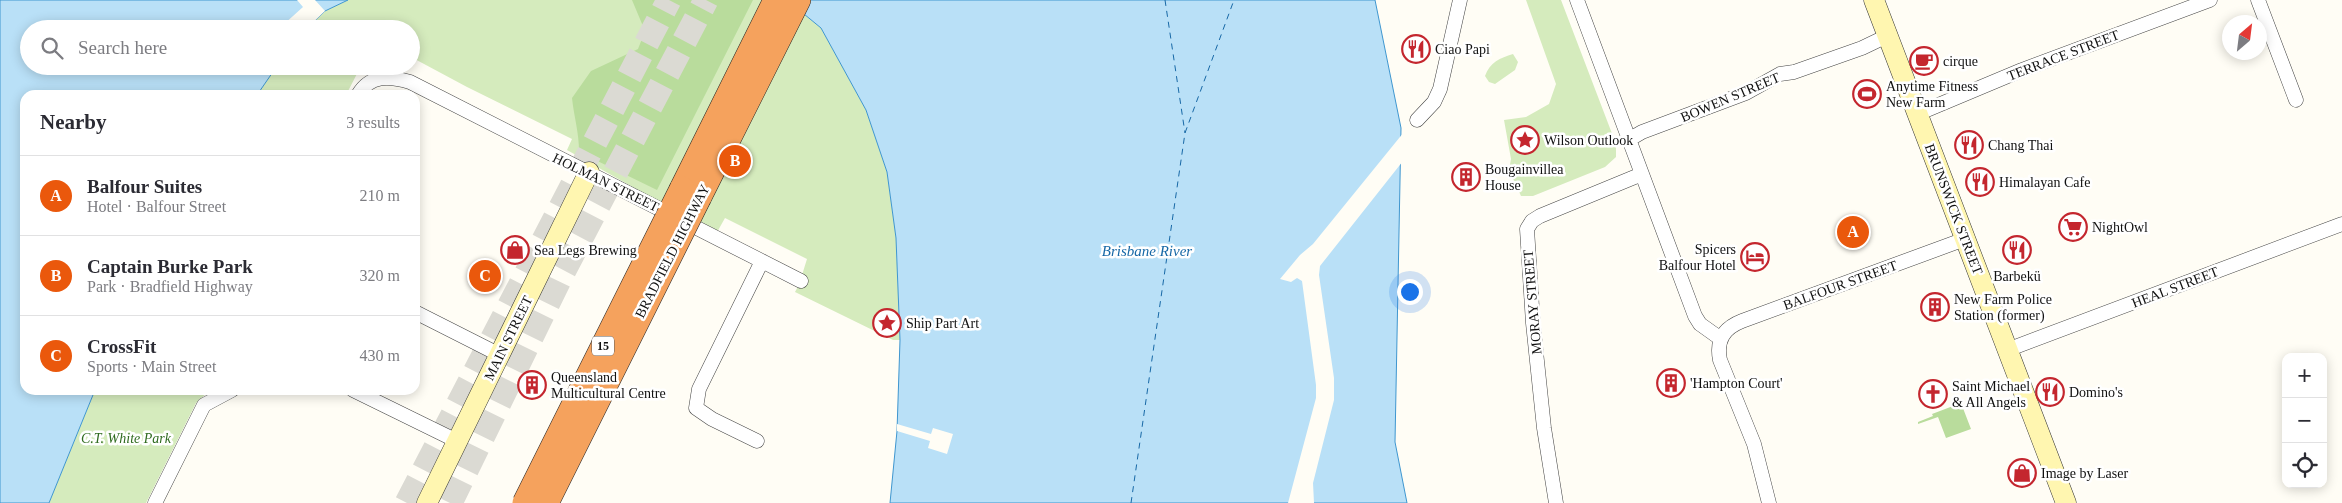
<!DOCTYPE html>
<html lang="en">
<head>
<meta charset="utf-8">
<style>
  :root { --surface:#fff; --page:#f7f7f7; --text:#2b2b33; --muted:#7c7c81; --line:#e1e1e2; --accent:#ea580c }
  body { margin:0; font-family:Georgia,serif; background:var(--page); color:var(--text) }
  .controls { position:absolute; right:15px; bottom:15px; display:grid; overflow:hidden; border-radius:10px; box-shadow:0 2px 12px #0003 }
  .controls button { width:45px; height:45px; display:grid; place-items:center; padding:0; border:0; border-bottom:1px solid var(--line); background:var(--surface); color:var(--text); font:25px sans-serif }
  .compass { position:absolute; left:2222px; top:15px; width:45px; height:45px; border-radius:50%; background:var(--surface); box-shadow:0 2px 12px #0003; rotate:28deg }
  .you { position:absolute; left:1409px; top:291px; width:18px; height:18px; margin:-12px; border:4px solid #fff; border-radius:50%; background:#1a73e8; box-shadow:0 0 0 8px #1a73e833 }
  .badge { display:grid; place-items:center; width:32px; height:32px; border-radius:50%; background:var(--accent); color:#fff; font-size:16px; font-weight:700 }
  .pin { position:absolute; translate:-50% -50%; border:2px solid #fff; box-shadow:0 1px 5px #0006 }
  .list { margin:0; padding:0; list-style:none }
  h2 { display:flex; justify-content:space-between; align-items:center; height:65px; margin:0; padding:0 20px; font-size:21px }
  h2 small { font-size:16px; font-weight:400; color:var(--muted) }
  .list li { display:grid; grid-template-columns:32px 1fr auto; gap:15px; align-items:center; box-sizing:border-box; height:80px; padding:0 20px; border-top:1px solid var(--line) }
  .list b { display:block; font-size:19px; white-space:nowrap }
  .list p { margin:0; font-size:16px; white-space:nowrap; color:var(--muted) }
  .list em { font-size:16px; font-style:normal; color:var(--muted) }
  .icon { flex:none; width:28px; height:28px; fill:none; stroke:currentColor; stroke-width:2; stroke-linecap:round; stroke-linejoin:round }
  .map { position:relative; flex:none; width:2342px; height:503px; overflow:hidden }
  .search { position:absolute; background:var(--surface); box-shadow:0 2px 12px #0003; left:20px; top:20px; width:400px; height:55px; display:flex; align-items:center; gap:12px; box-sizing:border-box; padding:0 18px; border-radius:28px; color:var(--muted); font-size:19px }
  .panel { position:absolute; background:var(--surface); box-shadow:0 2px 12px #0003; left:20px; top:90px; width:400px; height:305px; border-radius:15px }
  .map>svg:first-child { display:block }
  .green { fill:#d5ebbd }
  .forest { fill:#b9dc9c }
  .water { fill:#b9e0f7; stroke:#3f96cf }
  .pier { fill:#fffdf5 }
  .lines { fill:none; stroke-linecap:round; stroke-linejoin:round }
  .ferry { stroke:#1768a6; stroke-width:1; stroke-dasharray:6 5; stroke-linecap:butt }
  .highway-tunnel { stroke:#dbdad3; stroke-width:25; stroke-dasharray:25 12; stroke-linecap:butt }
  .street-casing { stroke:#444; stroke-width:15 }
  .secondary-casing { stroke:#333; stroke-width:21 }
  .highway-casing { stroke:#222; stroke-width:26 }
  .street { stroke:#fff; stroke-width:14 }
  .secondary { stroke:#fff6b0; stroke-width:20 }
  .highway { stroke:#f5a25d; stroke-width:25 }
  .highway-bridge-casing { stroke:#222; stroke-width:26; stroke-linecap:butt }
  .highway-bridge { stroke:#f5a25d; stroke-width:25 }
  .labels { text-anchor:middle; stroke-width:5; stroke-linejoin:round; paint-order:stroke }
  .shield { fill:#fff; stroke:#585858; stroke-width:1 }
  .shield-label { font-size:12px; font-weight:bold; fill:#111 }
  .poi-label { font-size:14px; fill:#111; stroke:#fff; text-anchor:start }
  .street-label { font-size:14px; fill:#111; stroke:#fff }
  .park-label { font-size:14px; font-style:italic; fill:#2f6b1f; stroke:#fff }
  .water-label { font-size:15px; font-style:italic; fill:#1768a6; stroke:#fff }
</style>
</head>
<body>
<div class="map">
<svg width="2342" height="503" viewBox="0 0 2342 503">
  <rect width="100%" height="100%" fill="#fffdf5"/>
  <path class="green" d="M348,0H787L821,28L866,110L887,172L896,238L900,340H893L795,292C801,282 803,271 807,259L725,218L716,234L567,150L572,139L467,87L411,57V29H306L325,11Z
    M1526,0H1561L1616,144V157L1605,167L1533,196H1521L1509,170L1511,159L1504,120L1526,117L1549,104L1556,84Z
    M1513,54L1518,62L1515,70L1495,84L1489,82L1485,76C1490,62 1500,58 1513,54Z
    M277,66H361L346,95H257Z
    M95,390H210L196,403L146,503H49Z"/>
  <path class="forest" d="M632,0H753L657,190L579,152C579,132 574,117 572,98L591,71L638,49L645,31Z
    M1961,403L1971,429L1946,438L1938,417L1918,424V422L1933,416L1932,414Z"/>
  <path class="water" d="M0,0H348L325,11L306,29H29V66H277L257,95H25V390H95L49,503H0Z
    M787,0H1375L1401,128L1395,442L1407,503H890L897,431L900,340L896,238L887,172L866,110L821,28Z"/>
  <path class="pier" d="M297,0H315L325,11L306,29H287L283,25L303,7Z
    M1404,132L1403,161L1320,266L1319,275L1334,378V400L1313,483L1314,503H1288L1316,398V385L1302,281L1297,278L1291,282L1280,279L1300,255L1313,244Z
    M897,424L931,434L933,428L953,434L947,454L928,448L930,441L897,431Z"/>
  <g class="lines">
    <path class="ferry" d="M1165,0L1185,133
      M1131,503L1185,133L1234,0"/>
    <path class="highway-tunnel" d="M407,503L669,0
      M450,503L563,272L706,0"/>
    <defs>
      <path id="street" d="M1577,0L1695,316L1700,324L1721,339
        M2258,0L2296,100
        M358,95C370,74 390,76 410,82L801,281
        M1917,114L2022,70L2210,0
        M1417,120L1434,102L1440,89L1460,0
        M1630,139L1642,132L1746,93L1780,74L1794,72L1862,48L1887,36
        M415,312L500,355
        M2007,350L2342,224
        M353,390L457,441
        M757,441L712,419L696,408L699,389L762,261
        M155,503L204,405L232,390
        M1556,503L1544,428L1533,323L1527,229L1532,221L1540,216L1642,174
        M1769,503L1754,444L1720,360C1716,340 1724,328 1742,321L1965,239"/>
      <path id="secondary" d="M1874,0L2066,503
        M427,503L589,172"/>
      <path id="highway" d="M682,189L776,0
        M699,197L798,0"/>
    </defs>
    <use href="#street" class="street-casing"/>
    <use href="#secondary" class="secondary-casing"/>
    <use href="#highway" class="highway-casing"/>
    <use href="#street" class="street"/>
    <use href="#secondary" class="secondary"/>
    <use href="#highway" class="highway"/>
    <defs>
      <path id="highway-bridge" d="M525,503L682,189
        M546,503L699,197"/>
    </defs>
    <use href="#highway-bridge" class="highway-bridge-casing"/>
    <use href="#highway-bridge" class="highway-bridge"/>
  </g>
  <defs>
    <symbol id="restaurant-ring" viewBox="-11 -11 22 22"><circle r="9.5" fill="#fff" stroke="#c4262e" stroke-width="1.5"/><path d="M-5-6h1v4h1v-4h1v4h1v-4h1v5L-1.5 .5V6h-2V.5L-5-1ZM5-6V6H3V1.5H1.5Q1.5-4 5-6Z" fill="#c4262e"/></symbol>
    <symbol id="cafe-ring" viewBox="-11 -11 22 22"><circle r="9.5" fill="#fff" stroke="#c4262e" stroke-width="1.5"/><path d="M-5.5-4.5H6V0H3Q3 3.5 0 3.5H-2.5Q-5.5 3.5-5.5 0ZM3-3.2v2h1.7v-2ZM-6 4.5H4V6H-6Z" fill="#c4262e"/></symbol>
    <symbol id="stadium-ring" viewBox="-11 -11 22 22"><circle r="9.5" fill="#fff" stroke="#c4262e" stroke-width="1.5"/><path d="M0-5a6.5 5 0 1 0 0 10a6.5 5 0 1 0 0-10ZM-3.5-1.8h7v3.6h-7Z" fill="#c4262e"/></symbol>
    <symbol id="sight-ring" viewBox="-11 -11 22 22"><circle r="9.5" fill="#fff" stroke="#c4262e" stroke-width="1.5"/><path d="M0-6L1.8-2.2L6-1.7L2.9 1.2L3.7 5.4L0 3.3L-3.7 5.4L-2.9 1.2L-6-1.7L-1.8-2.2Z" fill="#c4262e"/></symbol>
    <symbol id="building-ring" viewBox="-11 -11 22 22"><circle r="9.5" fill="#fff" stroke="#c4262e" stroke-width="1.5"/><path d="M-4-6H4V6H1V3H-1V6H-4ZM-2.5-4.3h1.7v1.8h-1.7ZM.8-4.3h1.7v1.8H.8ZM-2.5-1h1.7V.8h-1.7ZM.8-1h1.7V.8H.8Z" fill="#c4262e"/></symbol>
    <symbol id="supermarket-ring" viewBox="-11 -11 22 22"><circle r="9.5" fill="#fff" stroke="#c4262e" stroke-width="1.5"/><path d="M-6-5.5h2.5l.6 2H6L4.5 2H-2.5L-4.4-4H-6ZM-1.5 3.2a1.3 1.3 0 1 0 .1 0ZM3 3.2a1.3 1.3 0 1 0 .1 0Z" fill="#c4262e"/></symbol>
    <symbol id="shop-ring" viewBox="-11 -11 22 22"><circle r="9.5" fill="#fff" stroke="#c4262e" stroke-width="1.5"/><path d="M-5-2.5h2.3a2.7 3.5 0 0 1 5.4 0H5L5.5 6h-11ZM-1.5-2.5h3a1.5 2.3 0 0 0-3 0Z" fill="#c4262e"/></symbol>
    <symbol id="hotel-ring" viewBox="-11 -11 22 22"><circle r="9.5" fill="#fff" stroke="#c4262e" stroke-width="1.5"/><path d="M-6-4.5h1.5V1H6V5H4.5V3h-9V5H-6ZM-4 0a1.8 1.8 0 1 1 3.6 0ZM.5 0V-2.5h3Q6-2.5 6 0Z" fill="#c4262e"/></symbol>
    <symbol id="church-ring" viewBox="-11 -11 22 22"><circle r="9.5" fill="#fff" stroke="#c4262e" stroke-width="1.5"/><path d="M-1.2-6h2.4v3.5h3.3v2.4h-3.3V6h-2.4V-.1h-3.3v-2.4h3.3Z" fill="#c4262e"/></symbol>
  </defs>
  <g fill-rule="evenodd">
    <use href="#restaurant-ring" x="1400" y="33" width="32" height="32"/>
    <use href="#cafe-ring" x="1908" y="45" width="32" height="32"/>
    <use href="#stadium-ring" x="1851" y="78" width="32" height="32"/>
    <use href="#sight-ring" x="1509" y="124" width="32" height="32"/>
    <use href="#restaurant-ring" x="1953" y="129" width="32" height="32"/>
    <use href="#building-ring" x="1450" y="161" width="32" height="32"/>
    <use href="#restaurant-ring" x="1964" y="166" width="32" height="32"/>
    <use href="#supermarket-ring" x="2057" y="211" width="32" height="32"/>
    <use href="#shop-ring" x="499" y="234" width="32" height="32"/>
    <use href="#restaurant-ring" x="2001" y="234" width="32" height="32"/>
    <use href="#hotel-ring" x="1739" y="241" width="32" height="32"/>
    <use href="#building-ring" x="1919" y="291" width="32" height="32"/>
    <use href="#sight-ring" x="871" y="307" width="32" height="32"/>
    <use href="#building-ring" x="1655" y="367" width="32" height="32"/>
    <use href="#building-ring" x="516" y="369" width="32" height="32"/>
    <use href="#restaurant-ring" x="2034" y="376" width="32" height="32"/>
    <use href="#church-ring" x="1917" y="378" width="32" height="32"/>
    <use href="#shop-ring" x="2006" y="457" width="32" height="32"/>
  </g>
  <g class="labels">
    <rect class="shield" x="592" y="336.5" width="22" height="19" rx="4"/>
    <g class="shield-label">
      <text x="603" y="350">15</text>
    </g>
    <g class="poi-label">
      <text x="1435" y="54">Ciao Papi</text>
      <text x="1943" y="66">cirque</text>
      <text x="1886" y="91">Anytime Fitness<tspan x="1886" dy="16">New Farm</tspan></text>
      <text x="1544" y="145">Wilson Outlook</text>
      <text x="1988" y="150">Chang Thai</text>
      <text x="1485" y="174">Bougainvillea<tspan x="1485" dy="16">House</tspan></text>
      <text x="1999" y="187">Himalayan Cafe</text>
      <text x="2092" y="232">NightOwl</text>
      <text x="1736" y="254" text-anchor="end">Spicers<tspan x="1736" dy="16">Balfour Hotel</tspan></text>
      <text x="534" y="255">Sea Legs Brewing</text>
      <text x="2017" y="281" text-anchor="middle">Barbekü</text>
      <text x="1954" y="304">New Farm Police<tspan x="1954" dy="16">Station (former)</tspan></text>
      <text x="906" y="328">Ship Part Art</text>
      <text x="551" y="382">Queensland<tspan x="551" dy="16">Multicultural Centre</tspan></text>
      <text x="1690" y="388">'Hampton Court'</text>
      <text x="1952" y="391">Saint Michael<tspan x="1952" dy="16">&amp; All Angels</tspan></text>
      <text x="2069" y="397">Domino's</text>
      <text x="2041" y="478">Image by Laser</text>
    </g>
    <g class="street-label">
      <text transform="translate(2063 55) rotate(-21)" y="5">TERRACE STREET</text>
      <text transform="translate(1730 97) rotate(-23)" y="5">BOWEN STREET</text>
      <text transform="translate(606 182) rotate(26)" y="5">HOLMAN STREET</text>
      <text transform="translate(1954 209) rotate(69)" y="5">BRUNSWICK STREET</text>
      <text transform="translate(672 251) rotate(-63)" y="5">BRADFIELD HIGHWAY</text>
      <text transform="translate(1840 285) rotate(-20)" y="5">BALFOUR STREET</text>
      <text transform="translate(2175 287) rotate(-21)" y="5">HEAL STREET</text>
      <text transform="translate(1532 302) rotate(-95)" y="5">MORAY STREET</text>
      <text transform="translate(508 338) rotate(-64)" y="5">MAIN STREET</text>
    </g>
    <g class="park-label">
      <text x="126" y="443">C.T. White Park</text>
    </g>
    <g class="water-label">
      <text x="1147" y="256">Brisbane River</text>
    </g>
  </g>
</svg>
<div class="controls">
<button>+</button>
<button>−</button>
<button><svg class="icon" aria-label="locate" viewBox="0 0 24 24"><circle cx="12" cy="12" r="6"/><path d="M12 2v4M12 18v4M2 12h4M18 12h4"/></svg></button>
</div>
<svg class="compass" viewBox="-18 -18 36 36"><path d="M0-13l5 13h-10z" fill="#e53935"/><path d="M0 13l5-13h-10z" fill="#7c7c81"/></svg>
<div class="you"></div>
<div class="pin badge" style="left:1853px;top:232px">A</div>
<div class="pin badge" style="left:735px;top:161px">B</div>
<div class="pin badge" style="left:485px;top:276px">C</div>
<div class="search"><svg class="icon" aria-label="search" viewBox="0 0 24 24"><circle cx="10" cy="10" r="6"/><path d="M15 15l6 6"/></svg>Search here</div>
<section class="panel">
<h2>Nearby<small>3 results</small></h2>
<ul class="list">
<li><span class="badge">A</span><div><b>Balfour Suites</b><p>Hotel · Balfour Street</p></div><em>210 m</em></li>
<li><span class="badge">B</span><div><b>Captain Burke Park</b><p>Park · Bradfield Highway</p></div><em>320 m</em></li>
<li><span class="badge">C</span><div><b>CrossFit</b><p>Sports · Main Street</p></div><em>430 m</em></li>
</ul>
</section>
</div>
</body>
</html>
